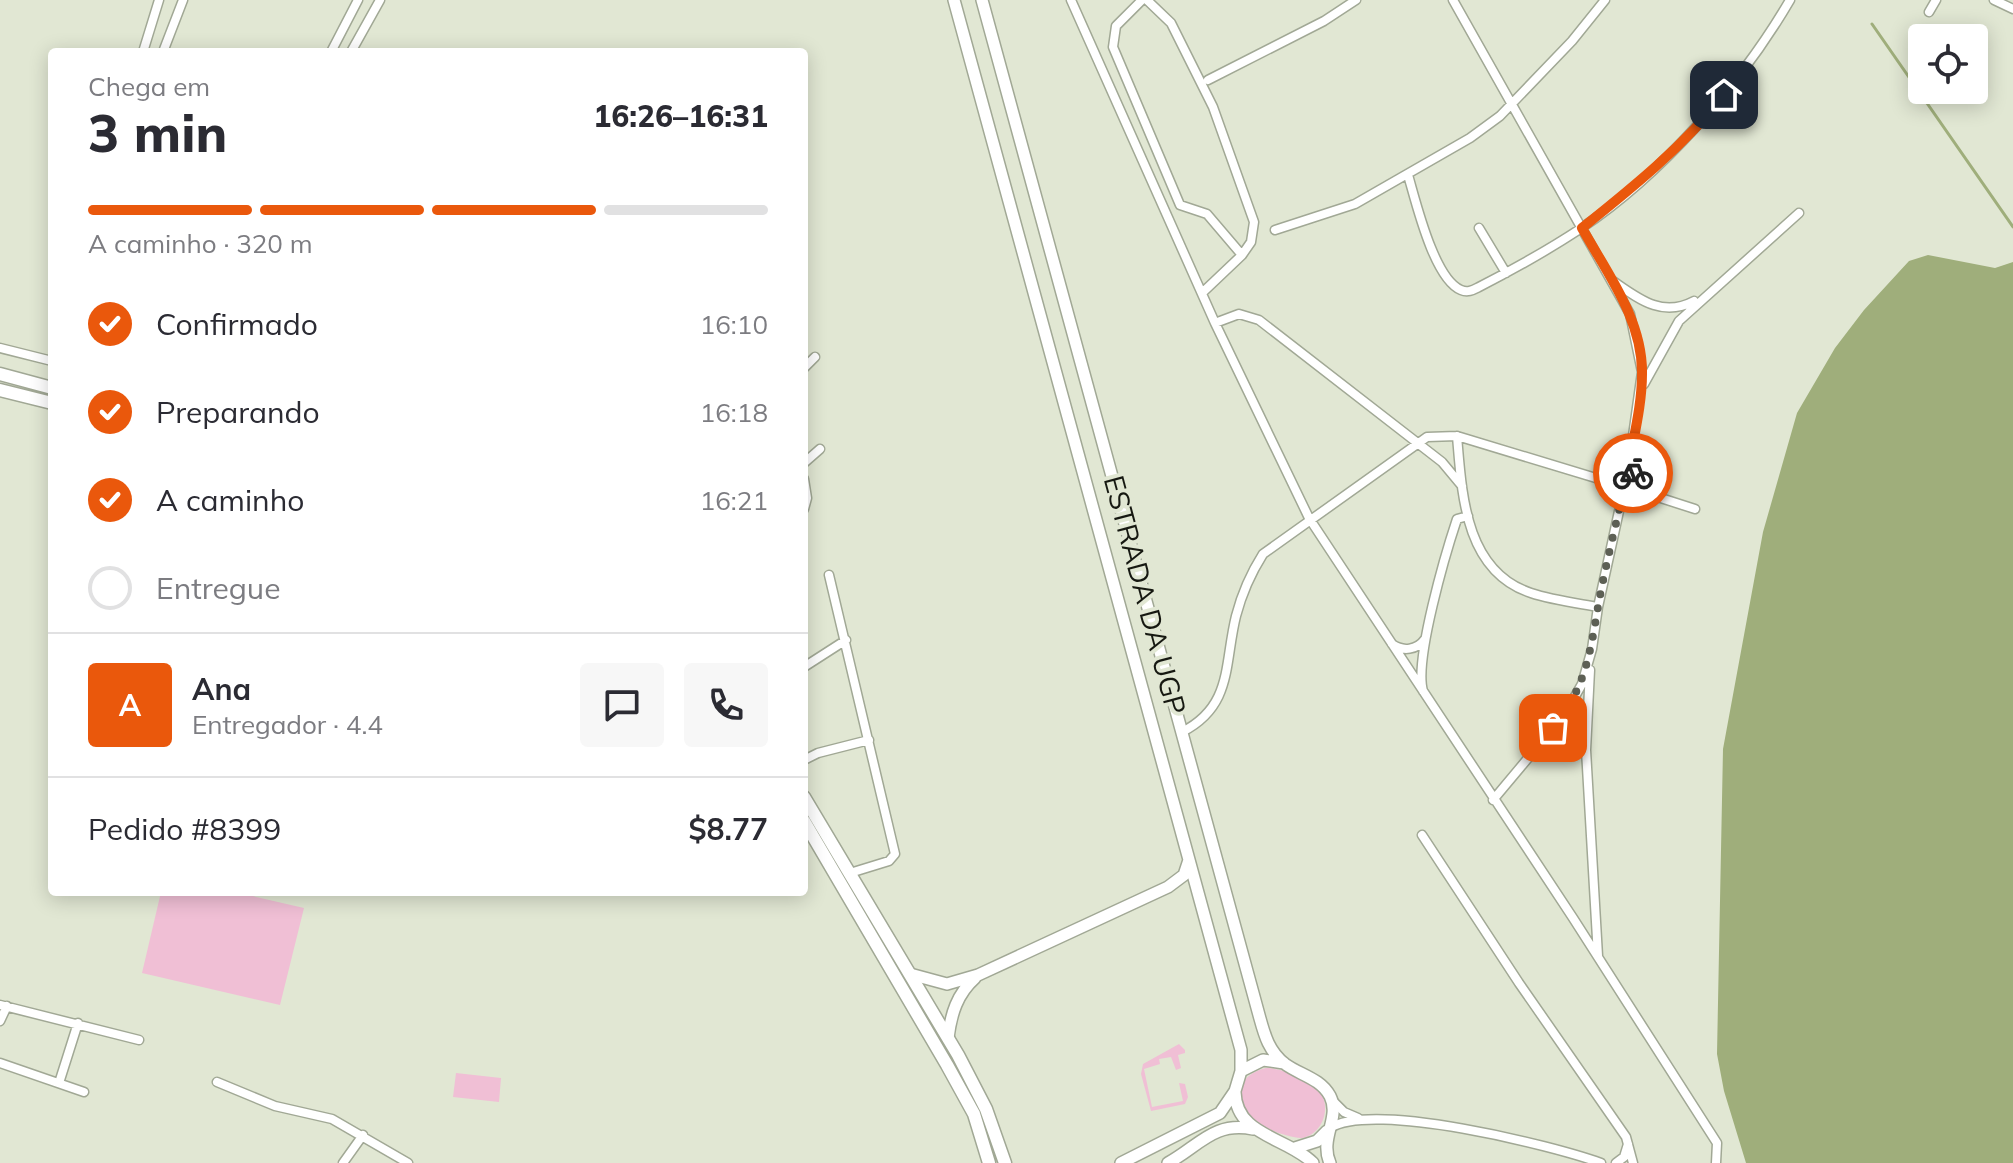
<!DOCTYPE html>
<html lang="pt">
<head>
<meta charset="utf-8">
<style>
	:root { --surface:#fff; --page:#f7f7f7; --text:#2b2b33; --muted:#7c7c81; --line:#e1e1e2; --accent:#ea580c }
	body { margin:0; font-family:Mulish,sans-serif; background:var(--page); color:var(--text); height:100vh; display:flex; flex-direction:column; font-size:30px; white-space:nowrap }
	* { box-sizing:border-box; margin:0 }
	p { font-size:26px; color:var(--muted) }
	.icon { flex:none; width:44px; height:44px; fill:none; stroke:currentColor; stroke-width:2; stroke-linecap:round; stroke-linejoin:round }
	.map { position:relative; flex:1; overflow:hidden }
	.sheet { position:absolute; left:48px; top:48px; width:760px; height:848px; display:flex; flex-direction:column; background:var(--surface); border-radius:8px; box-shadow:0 4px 20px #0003 }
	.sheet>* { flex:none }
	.buttons { position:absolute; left:1908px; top:24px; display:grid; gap:16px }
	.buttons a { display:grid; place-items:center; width:80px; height:80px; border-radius:8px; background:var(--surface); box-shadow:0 4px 20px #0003; font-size:40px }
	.pin { position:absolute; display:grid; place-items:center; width:68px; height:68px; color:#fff; margin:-34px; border-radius:16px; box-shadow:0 4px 12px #0006 }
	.courier { position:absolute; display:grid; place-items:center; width:80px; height:80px; margin:-40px; border:6px solid #ea580c; border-radius:50%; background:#fff; color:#222; box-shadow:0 2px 10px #0007 }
	.summary em { font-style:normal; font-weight:800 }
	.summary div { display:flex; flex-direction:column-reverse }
	.summary { display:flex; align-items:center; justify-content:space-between; height:136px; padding:0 40px }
	h1 { font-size:52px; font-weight:800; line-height:60px }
	.bar { display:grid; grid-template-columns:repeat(4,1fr); gap:12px 8px; align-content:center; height:96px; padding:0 40px }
	.bar i { height:10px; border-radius:6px; background:var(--line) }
	.bar .on { background:var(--accent) }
	.bar p { grid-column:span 4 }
	.line { display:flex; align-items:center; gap:20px; padding:0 40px; border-top:2px solid var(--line) }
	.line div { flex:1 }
	.round { display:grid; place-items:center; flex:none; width:84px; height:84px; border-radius:8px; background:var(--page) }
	ol { padding:0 40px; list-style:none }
	li { display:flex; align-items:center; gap:24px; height:88px }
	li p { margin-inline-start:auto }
	li .icon { padding:8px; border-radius:50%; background:var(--accent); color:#fff; stroke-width:4 }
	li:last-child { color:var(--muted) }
	li i { width:44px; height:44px; border:4px solid var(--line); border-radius:50% }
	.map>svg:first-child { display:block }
</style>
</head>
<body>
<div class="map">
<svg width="2013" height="1163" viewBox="0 0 2013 1163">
	<rect width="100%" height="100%" fill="#e1e7d3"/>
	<!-- green -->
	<path fill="#f0bfd5" d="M161,892h74l69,16 -24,97 -138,-32z
		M1179,1044l6,6v3l-7,2 3,13 -5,2 -5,-13 -12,2 1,5 -16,5 8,38 31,-6 -4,-18 6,1 3,13 -3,7 -34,7 -10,-37 2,-10z
		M1266,1068c15,0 40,10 51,20 16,16 7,46 -15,50 -12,1 -49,-13 -56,-24 -15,-21 -3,-41 20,-46z
		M456,1073l45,5 -2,24 -46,-5z"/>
	<!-- water -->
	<path fill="#9fae7b" d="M1928,255l67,13 18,-6v901h-267l-22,-72 -7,-37 6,-305 40,-217 34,-119 38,-65 29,-38 45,-49z"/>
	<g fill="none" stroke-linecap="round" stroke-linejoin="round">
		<!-- stream -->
		<path stroke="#9fae7b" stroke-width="3" d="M1872,24l141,203"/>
		<!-- street casing -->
		<g stroke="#a1a895" stroke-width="11">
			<path id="street" d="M1071,0l144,323 94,195 264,400 144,225 -1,20
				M1142,0l-26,26 -3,21 67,158 27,9 35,41
				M1147,0l24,23 42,84 41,115 -3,20 -9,13 -40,38
				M1453,0l177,314 12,58 -14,99
				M1994,0l19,9
				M1929,12l7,-12
				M143,52l16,-52
				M163,52l20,-52
				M331,52l27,-52
				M351,52l29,-52
				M1208,80l116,-59 32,-21
				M1408,175c8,27 26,104 53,115 7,3 12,0 18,-3 35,-18 69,-37 101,-58 81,-54 161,-145 210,-229
				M1479,228l27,45
				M1275,230l80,-26 115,-66 30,-22 72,-75 33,-41
				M1613,281c26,18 49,37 81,20
				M1215,323l24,-9 20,6 183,142 20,24
				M0,348l52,13
				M804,368l11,-11
				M1644,384l35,-63 120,-108
				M1457,436c5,59 8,135 74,157 21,7 45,10 67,14
				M804,463l16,-14
				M1608 487a16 16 0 1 1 32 0a16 16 0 1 1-32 0Z
				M804,479l3,19 -3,11
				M1639,491l56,18
				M829,575l66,279 -6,7 -39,12
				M1392,644c11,8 25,6 33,-5
				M804,667l42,-27
				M1590,670l-4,80 12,206
				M1423,691c-9,-31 23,-139 34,-172l11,-3
				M1182,732c51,-26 42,-68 54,-116 6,-23 15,-43 27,-62l164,-117 30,-1 152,46
				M804,760l14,-7 51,-13
				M1493,800l72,-86 17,-30 10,-35 6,-42 23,-105
				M1422,835l97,148 107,154 7,26
				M0,1005l139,35
				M0,1021l7,-15
				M0,1063l84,29
				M217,1082l58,24 57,13 76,44
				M59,1083l19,-60
				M1333,1101l11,11 14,6
				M1330,1128c43,-27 221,17 271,35
				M343,1163l20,-28
				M1616,1163l8,-6 4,-13"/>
		</g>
		<!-- secondary casing -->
		<g stroke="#a1a895" stroke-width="14">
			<path id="secondary" d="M954,0l287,1050v21l-6,20 -15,22 -99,50
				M982,0l277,1015c5,18 9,36 26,49 15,11 35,14 45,32 11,22 -11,42 0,67
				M910,974l37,10 31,-9 190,-88 16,-12 5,-15
				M948,1038c3,-24 9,-44 27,-60
				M1241,1071l22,-11 21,3
				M1235,1092c1,44 52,45 78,71
				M1295,1148l22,-7 10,-10
				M1168,1163c31,-17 46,-42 85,-34"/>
		</g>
		<!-- primary casing -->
		<g stroke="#a1a895" stroke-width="15">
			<path id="primary" d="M0,374l52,14
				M0,390l52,13
				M804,797l154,258 28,54 19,54
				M804,821l143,244 27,49 15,49"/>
		</g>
		<!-- street -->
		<use href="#street" stroke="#fff" stroke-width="8"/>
		<!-- secondary -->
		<use href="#secondary" stroke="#fff" stroke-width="11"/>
		<!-- primary -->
		<use href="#primary" stroke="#fff" stroke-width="12"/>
	</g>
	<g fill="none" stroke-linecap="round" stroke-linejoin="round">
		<!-- done -->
		<path stroke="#5d6055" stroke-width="8" stroke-dasharray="0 14.4" d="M1553,728c32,-39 37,-74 45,-121 6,-35 15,-70 23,-105l13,-3c8,-8 7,-18 -1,-26"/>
		<!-- route -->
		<path stroke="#ea580c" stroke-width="10" d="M1633,473l-5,-2c5,-32 14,-65 14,-97 1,-54 -35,-101 -60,-146 50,-40 102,-82 142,-133"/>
	</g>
	<g text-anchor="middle" stroke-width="8" stroke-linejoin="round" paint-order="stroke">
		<!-- street labels -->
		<g font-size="28" fill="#161811" stroke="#e1e7d3">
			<text transform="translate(1145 595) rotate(75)" y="10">ESTRADA DA UGP</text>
		</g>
	</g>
</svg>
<div class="buttons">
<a><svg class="icon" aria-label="locate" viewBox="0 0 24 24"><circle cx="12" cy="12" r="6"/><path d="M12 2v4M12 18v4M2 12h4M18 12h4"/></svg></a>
</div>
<div class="pin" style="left:1553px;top:728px;background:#ea580c"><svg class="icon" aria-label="bag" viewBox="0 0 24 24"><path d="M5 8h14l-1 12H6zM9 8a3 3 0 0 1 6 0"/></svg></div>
<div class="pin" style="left:1724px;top:95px;background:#1f2937"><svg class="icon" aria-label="home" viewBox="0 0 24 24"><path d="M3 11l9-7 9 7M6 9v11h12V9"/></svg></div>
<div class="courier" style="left:1633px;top:473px"><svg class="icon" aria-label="bike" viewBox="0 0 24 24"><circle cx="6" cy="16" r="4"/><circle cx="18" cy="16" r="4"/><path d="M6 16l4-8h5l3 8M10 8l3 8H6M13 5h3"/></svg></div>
<section class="sheet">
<div class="summary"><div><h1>3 min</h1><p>Chega em</p></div><em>16:26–16:31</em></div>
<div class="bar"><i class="on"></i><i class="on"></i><i class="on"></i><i></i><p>A caminho · 320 m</p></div>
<ol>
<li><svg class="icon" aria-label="check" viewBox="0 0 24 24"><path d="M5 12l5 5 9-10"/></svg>Confirmado<p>16:10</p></li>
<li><svg class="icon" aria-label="check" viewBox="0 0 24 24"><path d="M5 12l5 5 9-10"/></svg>Preparando<p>16:18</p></li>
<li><svg class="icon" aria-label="check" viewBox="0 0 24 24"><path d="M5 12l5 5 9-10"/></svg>A caminho<p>16:21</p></li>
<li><i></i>Entregue</li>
</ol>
<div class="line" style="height:144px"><b class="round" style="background:var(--accent);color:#fff">A</b><div><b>Ana</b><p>Entregador · 4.4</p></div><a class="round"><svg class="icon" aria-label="chat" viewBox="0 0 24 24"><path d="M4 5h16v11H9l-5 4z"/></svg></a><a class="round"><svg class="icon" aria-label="phone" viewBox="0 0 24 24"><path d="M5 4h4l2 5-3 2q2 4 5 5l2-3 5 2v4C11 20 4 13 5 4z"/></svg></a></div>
<div class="line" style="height:104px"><div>Pedido #8399</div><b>$8.77</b></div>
</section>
</div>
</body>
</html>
